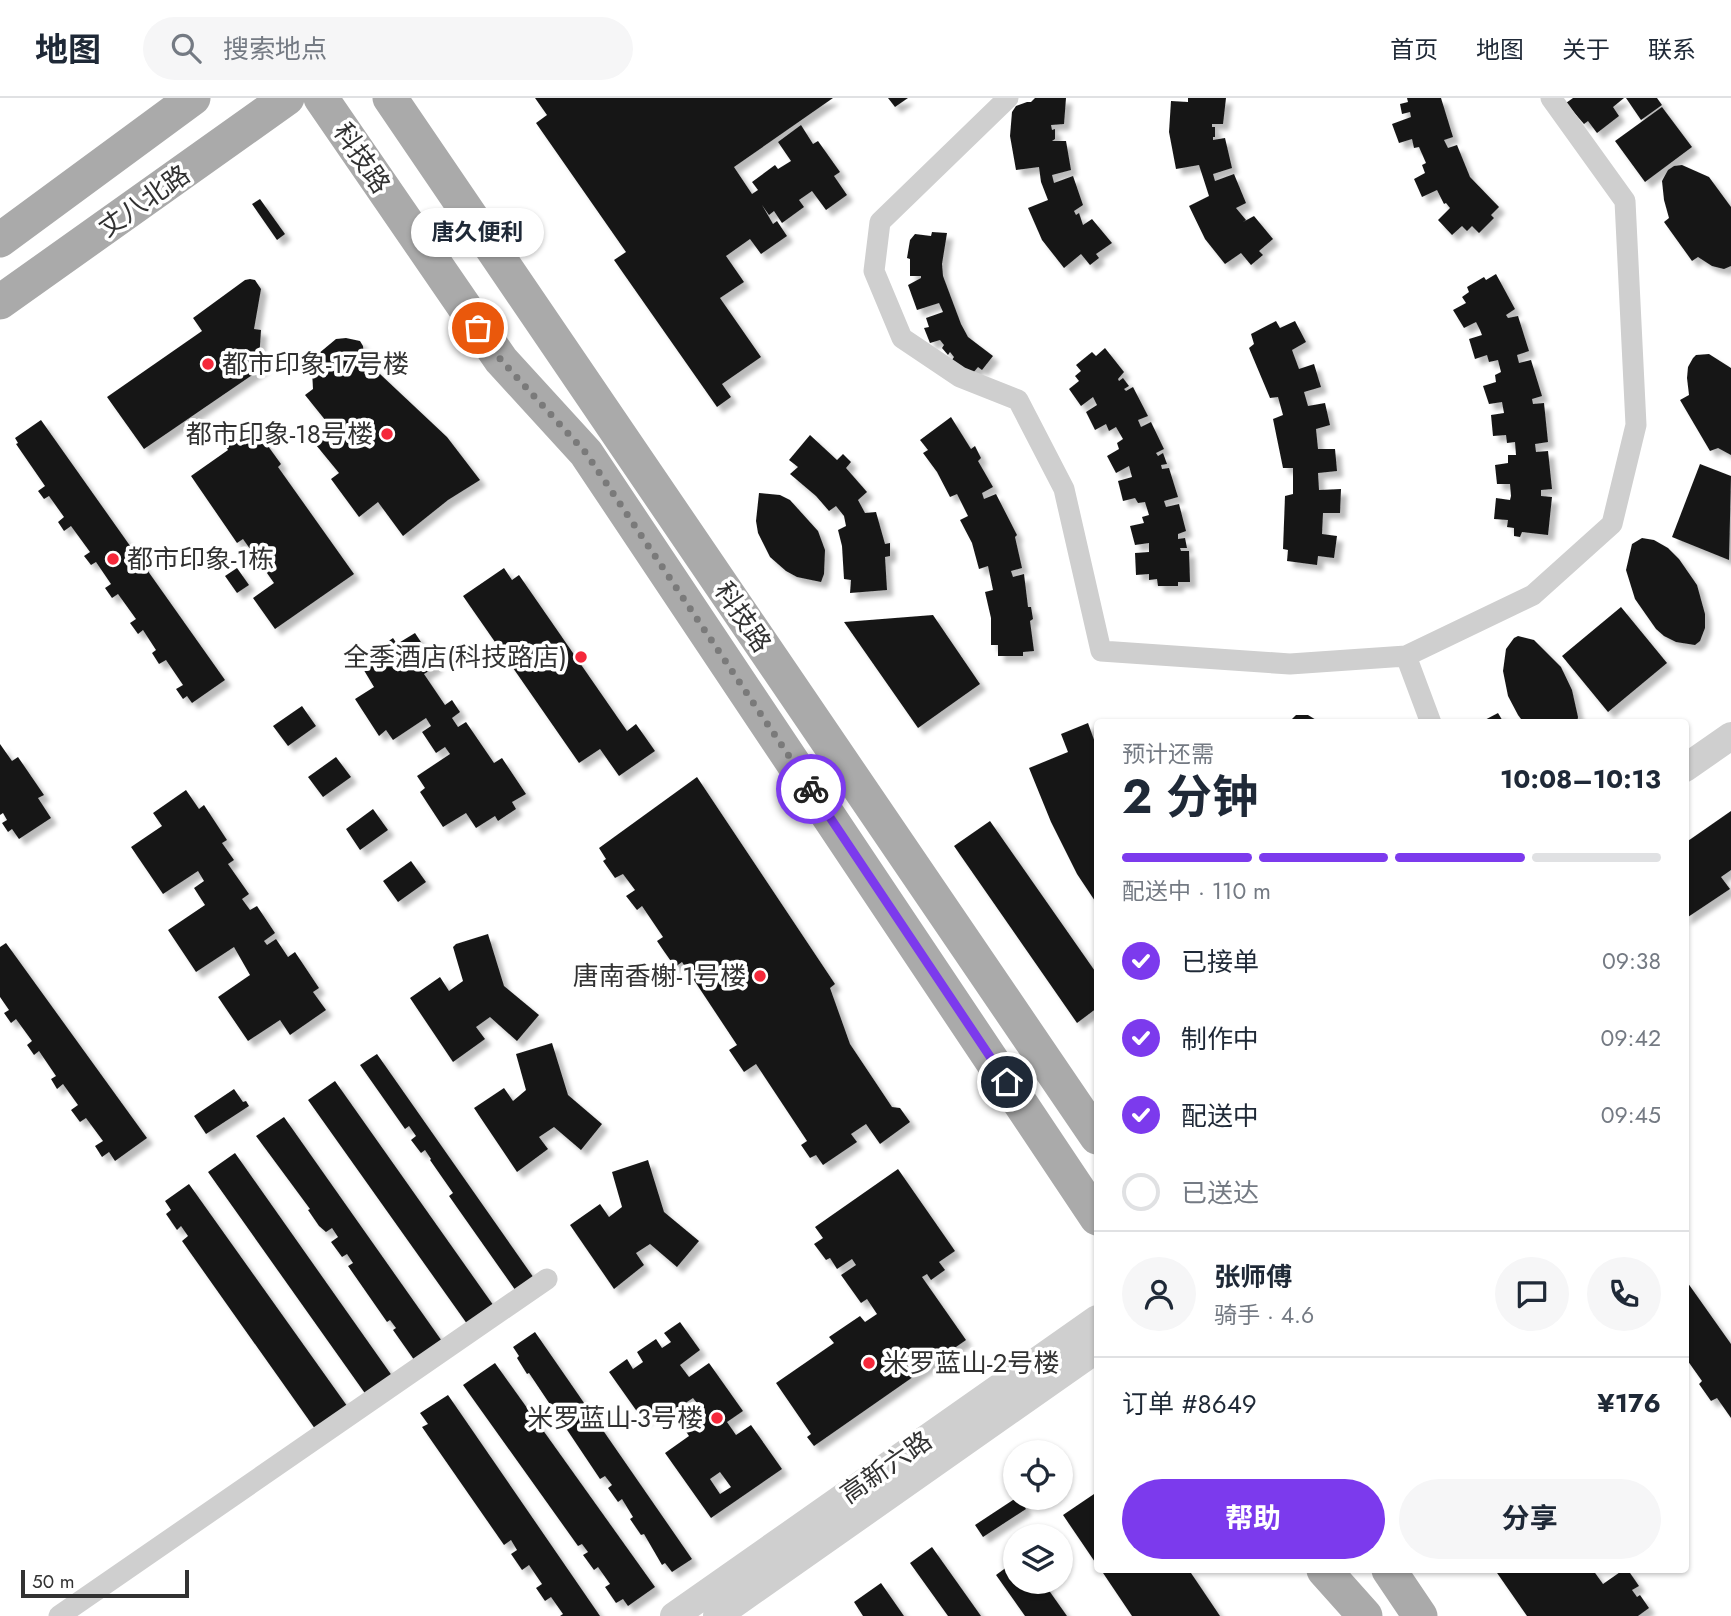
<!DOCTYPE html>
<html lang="zh">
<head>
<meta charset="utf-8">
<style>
	:root { --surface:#fff; --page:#f6f6f7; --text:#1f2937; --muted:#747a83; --line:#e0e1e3; --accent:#7c3aed }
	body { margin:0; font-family:Jost,"Noto Sans SC",sans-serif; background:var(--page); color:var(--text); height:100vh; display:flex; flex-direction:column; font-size:26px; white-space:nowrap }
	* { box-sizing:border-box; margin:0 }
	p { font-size:23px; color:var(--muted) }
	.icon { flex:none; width:38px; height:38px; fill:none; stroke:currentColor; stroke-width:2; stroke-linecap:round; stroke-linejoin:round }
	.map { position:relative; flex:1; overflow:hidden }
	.details { position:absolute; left:1094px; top:621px; width:595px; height:854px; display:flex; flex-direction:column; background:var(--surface); border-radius:7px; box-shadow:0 2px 5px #0004 }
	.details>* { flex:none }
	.tools { position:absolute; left:1003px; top:1342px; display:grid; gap:14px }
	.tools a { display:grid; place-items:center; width:70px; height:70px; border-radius:50%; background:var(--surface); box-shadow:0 2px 5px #0004; font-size:35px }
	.scale { position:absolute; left:21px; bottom:18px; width:168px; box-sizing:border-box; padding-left:7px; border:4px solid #323232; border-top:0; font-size:19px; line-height:24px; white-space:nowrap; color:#323232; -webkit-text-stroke:5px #fff; paint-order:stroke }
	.pin { position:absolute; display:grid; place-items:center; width:60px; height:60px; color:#fff; margin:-30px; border:4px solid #fff; border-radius:50%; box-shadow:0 2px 7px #0007 }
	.courier { position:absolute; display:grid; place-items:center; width:70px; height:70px; margin:-35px; border:5px solid #7c3aed; border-radius:50%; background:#fff; color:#222; box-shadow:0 2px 9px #0007 }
	.bubble { position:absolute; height:49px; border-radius:24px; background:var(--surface); box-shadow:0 2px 5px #0004; font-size:23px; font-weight:700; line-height:49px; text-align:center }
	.overview em { font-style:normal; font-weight:700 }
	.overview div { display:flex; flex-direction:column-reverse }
	.overview { display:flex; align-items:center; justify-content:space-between; height:119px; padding:0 28px }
	h1 { font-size:46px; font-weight:700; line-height:52px }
	.bar { display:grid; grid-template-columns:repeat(4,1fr); gap:10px 7px; align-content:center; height:84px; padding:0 28px }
	.bar i { height:9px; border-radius:5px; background:var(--line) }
	.bar .on { background:var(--accent) }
	.bar p { grid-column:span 4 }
	.line { display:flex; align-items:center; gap:18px; padding:0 28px; border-top:2px solid var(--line) }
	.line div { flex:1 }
	.round { display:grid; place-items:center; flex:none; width:74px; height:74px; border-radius:37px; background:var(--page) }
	ol { padding:0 28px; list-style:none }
	li { display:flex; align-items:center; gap:21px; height:77px }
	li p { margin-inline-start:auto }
	li .icon { padding:7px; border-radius:50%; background:var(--accent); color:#fff; stroke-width:4 }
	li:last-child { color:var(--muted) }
	li i { width:38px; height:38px; border:4px solid var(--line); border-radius:50% }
	.primary-button { display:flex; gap:14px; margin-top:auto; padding:14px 28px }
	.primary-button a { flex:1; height:80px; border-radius:42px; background:var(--accent); color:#fff; font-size:28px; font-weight:700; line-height:80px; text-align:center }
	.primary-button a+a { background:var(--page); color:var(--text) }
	header { display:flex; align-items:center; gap:42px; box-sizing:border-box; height:98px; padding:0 35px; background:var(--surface); border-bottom:2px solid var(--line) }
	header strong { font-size:33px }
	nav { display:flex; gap:38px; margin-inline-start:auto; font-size:24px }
	.search { width:490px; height:63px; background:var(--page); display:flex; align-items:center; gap:18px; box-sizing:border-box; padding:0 24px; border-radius:38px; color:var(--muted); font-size:26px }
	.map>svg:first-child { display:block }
</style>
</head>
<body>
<header>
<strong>地图</strong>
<div class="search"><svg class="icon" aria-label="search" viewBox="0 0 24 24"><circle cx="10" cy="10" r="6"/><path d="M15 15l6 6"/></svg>搜索地点</div>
<nav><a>首页</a><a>地图</a><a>关于</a><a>联系</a></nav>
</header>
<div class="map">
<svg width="1731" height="1518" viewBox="0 0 1731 1518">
	<defs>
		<filter id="shadow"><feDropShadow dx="6" dy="6" stdDeviation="2" flood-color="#0004"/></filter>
	</defs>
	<rect width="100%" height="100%" fill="#fff"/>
	<!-- building -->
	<path fill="#191919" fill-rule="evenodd" filter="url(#shadow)" d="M535,0h298l-99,69 18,27 6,-4 -6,-8 23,-17 3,4 13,-8 -13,-19 23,-17 12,19 5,-3 22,31 -6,4 13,19 -21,15 -14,-19 -13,9 5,7 -22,16 -8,-12 -5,4 -7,-10 11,19 4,-3 10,15 -26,18 -11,-15 -24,17 18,26 -24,16 41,59 -39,27 9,13 -14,10 -103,-147 12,-8 -90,-129 11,-8z
		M888,0h20l-13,9z
		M1035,0h31l-2,26 -13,1 1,5 3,-1v10l-3,2h14l5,29 -19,5 2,8 19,-7 10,29 -9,6 2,4 3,-2 4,12 9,-6 20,24 -16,11 3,4 -9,7 -9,-11 -17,14 -22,-28 -14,-32 20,-8 -7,-18 -2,-15 -23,3 -6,-34 2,-24 4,-6 11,-4h4z
		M1188,0h38l-3,26h-11v3h3v10h-2v3l12,-2 7,30 -19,6 2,7 19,-7 12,29 -10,5 10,12 -3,2 11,-6 19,23 -14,12 4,4 -12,10 -10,-12 -16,11 -20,-25 -16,-33 20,-10 -10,-31 -23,4 -7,-37 2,-31 17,1z
		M1407,0h34l12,39 -9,3 4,8 9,-3 13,32 29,30 -8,8 3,3 -15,15 -7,-7 -5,5 -5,-5 -10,9 -14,-15 12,-12 -4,-5 -2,1 -7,-14 -15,7 -8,-18 11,-6 -3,-8 4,-2 -7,-16 -5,1 -2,-9 -13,4 -7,-19 19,-7 -1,-5 -8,2 -2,-10 8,-2z
		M1573,0h51l-11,9 6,9 -22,17 -9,-12 -4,3 -18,-21z
		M1626,0h31l5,7 -21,15z
		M1662,9l30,40 -47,35 -30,-41z
		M1682,67l27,12 22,30v59l-7,3 -12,-3 -14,-9 -6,4 -28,-39 5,-4 -5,-18 -2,-19 6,-11 6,-4z
		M260,101l25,35 -8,6 -25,-36z
		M932,134l15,1 -5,31 1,12 18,48 7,13 25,19 -11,14 -4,-3 -10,12 -16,-19 2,-3 -4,-5 -2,3 -6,-7 2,-3 -4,-5 -10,3 -6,-15 5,-1 -3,-9 17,-6 -4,-9 -22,7 -9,-25 13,-7v-2h-11v-17l-3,-1 3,-18 5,-6 16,2z
		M1496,176l19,35 -9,6 2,3 10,-2 11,35 -12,4 2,8 12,-3 11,36 -10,3 1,5 11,-1 4,39 -13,2 1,8 12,-1 4,38 -11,1v6l11,1 -4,38 -26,-3 -2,5 -6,-1v-8l-7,-1 1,-7 -14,-1 2,-21 14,2 1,-4 -1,-12h-13l-2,-19 13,-2v-8h8l-1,-13 -8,1 -1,-8 -13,1 -2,-21 13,-2 -2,-11 -13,2 -6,-18 13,-4 -1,-7 6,-3 -3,-12 -9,2 -2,-7 -12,4 -6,-20 13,-4 -2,-5 -4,-8 -12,6 -11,-18 13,-7 -4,-6 7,-5 -2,-5 17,-10 2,3z
		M250,181l5,1 6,9 -7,40 7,1 -2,30 5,7 -120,82 -37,-52 95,-66 -9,-13 52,-38z
		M1276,223l4,7 15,-7 11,21 -14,8 7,19 15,-5 7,23 -17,5 4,14 17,-3 5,22 -14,4 2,20h17l2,22 -19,2 1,17 22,-1 -1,24h-17l-1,21 15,2 -3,22 -16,-2 -1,9 -30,-4 1,-11 -5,-1 2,-53 8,-2v-26h-10l-10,-49 10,-4 -5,-18 -8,1 -21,-50 5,-4 -3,-10z
		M346,240l14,3 3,5 1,13 83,78 33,43 -32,20 -45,36 -25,-34 -19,15 -28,-38 8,-6 -23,-28 18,-14 -29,-36 8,-6 -1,-18 6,-17 18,-15z
		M1105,250l19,24 -6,7 1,2 4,-3 6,8 -5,3 2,2 7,-4 15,29 -10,4 3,7 10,-5 13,27 -8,4 2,3 5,-3 4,11 -6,1 1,4 7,-1 9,29 -14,4 2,6 13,-3 7,27 -8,3v5l7,-1 2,10h-7l1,3h8l1,31h-12v4h-20l-1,-7 -8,1v-6l-13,1 -1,-22 14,-1v-9l-14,2 -5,-19 14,-3 -2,-6 7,-2 -4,-13 -7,1 -3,-5 -12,3 -5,-20 14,-4 -3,-11 -13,7 -9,-17 12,-7 -2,-6 6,-4 -7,-12 -7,4 -3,-7 -11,6 -9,-18 11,-7 -4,-8 -12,9 -12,-17 10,-8 -4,-5 6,-5 -5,-6 16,-13 4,4z
		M1709,256l22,14v87l-13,-7 -8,3 -30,-51 9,-5 -2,-17 1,-11 5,-9 3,-3z
		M951,319l20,32 4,-3 6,12 -3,3 15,26 -11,6 2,6 12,-5 21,41 -2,2 7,31 -11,3 2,6 11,-3 4,33h3l2,12 -3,2 4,30 -11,1v4h-25v-11h-7v-27l-6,-26 8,-2 -5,-24 -9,3 -7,-26 -12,-23 8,-4 -11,-22 -7,3 -13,-25 -14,-19 5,-3 -8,-10z
		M41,322l184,260 -33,23 -5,-7 -4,3 -7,-10 7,-4 -17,-25 -7,4 -7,-11 4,-3 -13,-20 -5,4 -8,-11 6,-4 -18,-25 -6,4 -7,-10 6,-4 -15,-22 -5,3 -7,-9 6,-4 -19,-26 -7,5 -6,-9 6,-5 -15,-21 -5,3 -6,-8 7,-5 -29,-42 2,-1 -3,-5z
		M252,326l29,40 -3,3 76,107 -79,55 -22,-31 21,-15 -31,-44 -6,4 -46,-67 37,-26 -4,-6z
		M810,337l27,25 6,-6 8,8 -5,6 21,24 -9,8 7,13 11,-1 9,32 5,-1v13l-5,1 2,33 -37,3 1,-13 -7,-1 -2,-33 -4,-16 8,-4 -2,-10 -8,-10 -7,5 -13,-15 -26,-22 8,-7 -9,-7z
		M1700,366l31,12 -2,84 -57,-23z
		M759,395l21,2 10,5 28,31 7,19 -1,24 -3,8 -24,-5 -11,-6 -16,-14 -12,-24 -2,-12z
		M1642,440l12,2 14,8 11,11 18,26 8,29v14l-5,13 -5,4 -19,-3 -12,-6 -8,-7 -21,-30 -9,-29 6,-26z
		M237,470l12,17 -12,8 -12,-17z
		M504,470l8,12 7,-5 108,156 9,-7 19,27 -36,25 -19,-27 -21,14 -116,-167z
		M1621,509l46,56 -59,49 -46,-56z
		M933,517l47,69 -62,44 -74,-106z
		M415,535l22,33 -13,8 21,31 7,-5 8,12 -8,6 6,9 8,-5 28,41 8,-5 24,36 -14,8 4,7 -18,12 -3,-5 -19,12 -10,-15 -23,14 -23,-35 5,-4 -8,-12 33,-22 -5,-7 -9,6 -14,-21 9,-6 -5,-8 -33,22 -7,-10 -7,6 -24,-37 19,-12 -12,-20 18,-11 -4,-6 17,-12 4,6z
		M1518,538l16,4 27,27 11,23 6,27 -1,6h-53l-6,-8 -10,-19 -5,-25 3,-22 8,-11z
		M302,608l14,20 -28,20 -15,-20z
		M1498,615l6,10h-25z
		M1296,617h12l13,8h-33z
		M1088,625l9,25v156l-20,-30 -26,-52 -22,-54 39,-16 -7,-18z
		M0,646l12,17 6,-4 26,38 -6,3 13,20 -32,21 -7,-10 -4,3 -6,-9 5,-3 -4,-7 -3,2z
		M336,659l15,20 -28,20 -15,-20z
		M697,679l138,207 -5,4 20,56 42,63 8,1 10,14 -30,22 -14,-20 -15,10 6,8 -34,23 -7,-10 -6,3 -9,-13 6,-4 -51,-77 -12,8 -15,-22 8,-5 -55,-83 -7,5 -14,-20 -4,-6 6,-4 -21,-31 -5,4 -11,-14 9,-6 -12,-16 -8,4 -12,-17 3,-2 -7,-11z
		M186,692l13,19 5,-4 23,35 -5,3 12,17 -6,4 21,30 -7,5 8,11 7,-4 18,27 -11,8 3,4 9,-6 12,18 7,-5 24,36 -6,4 13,18 -36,25 -10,-15 -32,21 -30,-44 32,-22 -16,-28 -38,25 -28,-42 37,-25 -11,-17 10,-7 -6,-10 -35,23 -32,-47 31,-21 -9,-13z
		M373,711l15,21 -28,20 -14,-21z
		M1731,713v59l-10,7 9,12 -45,30v-76z
		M990,723l107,153v34l-20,15 -123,-177z
		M411,763l15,21 -28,20 -15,-21z
		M488,836l16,52 35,29 -22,26 -27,-24 -14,10 9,12 -32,23 -43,-64 30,-21 9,14 14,-10 -10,-34 3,-3z
		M6,845l141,195 -32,23 -6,-9 -7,5 -7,-11 8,-5 -17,-23 -6,4 -9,-12 7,-5 -15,-21 -6,5 -6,-10 5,-3 -17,-25 -5,4 -7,-10 5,-4 -16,-22 -5,4 -7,-10 5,-3 -9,-13v-50z
		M552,945l16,52 34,29 -21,26 -27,-23 -15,10 9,12 -31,23 -43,-64 30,-20 9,13 13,-11 -10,-36z
		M377,956l159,227 -18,13 -69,-98 4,-3 -23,-33 1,-1 -6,-9 -4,3 -10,-13 5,-4 -7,-10 -4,3 -45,-64z
		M335,983l161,228 -26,19 -162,-228z
		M234,991l9,13 3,-1 3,5 -43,28 -12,-18z
		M284,1019l160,227 -27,20 -24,-34 3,-2 -6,-8 -3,2 -39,-56 5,-3 -6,-9 -5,3 -11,-15 7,-5 -6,-9 -6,4 -7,-6 -11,-16 2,-1 -54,-73z
		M235,1055l160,227 -26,19 -161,-227z
		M648,1062l16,52 35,29 -22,26 -27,-23 -14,9 8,12 -30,24 -44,-64 30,-21 9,13 13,-10 -10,-35z
		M898,1071l57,82 -16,11 6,8 -14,10 -4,-6 -5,3 44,63 -152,106 -7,-9 4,-3 -35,-51 58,-40 -5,-6 31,-21 5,6 12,-8 -10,-15 -6,4 -20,-28 15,-10 -4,-6 -15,10 -7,-11 -4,2 -12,-16 9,-6 -8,-11z
		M189,1086l161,226 -32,23 -136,-192 6,-5 -7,-10 -4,4 -11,-16 5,-4 -6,-9z
		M1685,1181l46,65v74l-14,-20 -6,3 -12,-17 3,-3 -17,-24z
		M680,1224l20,28 -20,15 9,12 20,-14 34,48 -16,11 9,13 15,-10 31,44 -71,49 -46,-65 24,-17 -4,-6 21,-15 -13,-17 -21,14 -5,-8 -24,16 -34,-48 18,-13 6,10 10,-7 -6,-10 19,-13 6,9 9,-6 -7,-9zM720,1374l11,15 -11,7 -10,-15z
		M535,1234l157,227 -20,13 -7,-9 -3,2 -18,-31 -3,1 -11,-16 3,-2 -11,-18 -4,3 -10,-14 4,-3 -7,-9 -5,3 -71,-106 -2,1 -10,-16 2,-2 -6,-9z
		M495,1265l160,224 -27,19 -5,-7 -7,4 -11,-16 5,-3 -12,-17 -4,3 -11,-15 5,-3 -6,-8 -4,2 -115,-161z
		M448,1297l152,221h-40l3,-2 -12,-17 -6,4 -9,-13 6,-4 -13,-19 -7,5 -11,-16 6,-4 -6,-10 -7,5 -82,-118 6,-3 -8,-11z
		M1097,1394v73l-34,-50z
		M1016,1400h3l7,11 -43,28 -8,-12z
		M932,1449l49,69h-33l-38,-53z
		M1015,1463v21h28l24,34h-42l-29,-41z
		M1101,1472h88l31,46h-88z
		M1495,1472h98l10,14 20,-14h5l11,16 -7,4 5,7 3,-2 9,13 -11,8h-111z
		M881,1485l23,33h-41l-9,-14z"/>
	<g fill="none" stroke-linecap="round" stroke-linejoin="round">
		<!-- minor -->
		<path stroke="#cfcfcf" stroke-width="21" d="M1008,0l-128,124 -6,49 28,67 58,39 58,23 46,89 37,162 189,13 116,-8 127,-61 79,-71 24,-99 -11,-224 -74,-103
			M1406,558l25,67
			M59,1518l488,-337"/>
		<!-- tertiary -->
		<path stroke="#cfcfcf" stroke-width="28" d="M1685,670l46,-32
			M674,1518l423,-297
			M717,1518l380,-267"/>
		<!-- primary -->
		<path stroke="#aaa" stroke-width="35" d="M321,0l180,262 85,93 511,765
			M390,0l707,1039
			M0,142l193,-142
			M0,204l287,-204
			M1324,1472l41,46
			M1389,1472l31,46"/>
	</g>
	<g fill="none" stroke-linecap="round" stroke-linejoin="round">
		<!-- done -->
		<path stroke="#7a7a7a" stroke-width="7" stroke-dasharray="0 12.6" d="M478,230l23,32 85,93 225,336"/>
		<!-- route -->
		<path stroke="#7c3aed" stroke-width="9" d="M811,691l196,293"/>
	</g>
	<!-- markers -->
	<g fill="#f5283a" stroke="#fff" stroke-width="2.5">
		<circle cx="208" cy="266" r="7"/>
		<circle cx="387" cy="336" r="7"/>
		<circle cx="113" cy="461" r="7"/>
		<circle cx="581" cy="559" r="7"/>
		<circle cx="760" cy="878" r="7"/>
		<circle cx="869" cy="1265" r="7"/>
		<circle cx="717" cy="1320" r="7"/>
	</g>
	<g text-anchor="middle" stroke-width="7" stroke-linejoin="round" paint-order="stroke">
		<!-- street labels -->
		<g font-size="26" fill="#323232" stroke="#fff">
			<text transform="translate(362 60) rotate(56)" y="9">科技路</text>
			<text transform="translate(144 103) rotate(-35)" y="9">丈八北路</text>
			<text transform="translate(743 519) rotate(56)" y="9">科技路</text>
			<text transform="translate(886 1369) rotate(-35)" y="9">高新六路</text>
		</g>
		<!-- poi labels -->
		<g font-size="26" fill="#323232" stroke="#fff" text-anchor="end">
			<text x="222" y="275" text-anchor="start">都市印象-17号楼</text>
			<text x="373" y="345">都市印象-18号楼</text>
			<text x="127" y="470" text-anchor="start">都市印象-1栋</text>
			<text x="567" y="568">全季酒店(科技路店)</text>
			<text x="746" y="887">唐南香榭-1号楼</text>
			<text x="883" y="1274" text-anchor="start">米罗蓝山-2号楼</text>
			<text x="703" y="1329">米罗蓝山-3号楼</text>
		</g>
	</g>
</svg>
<div class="tools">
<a><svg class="icon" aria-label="locate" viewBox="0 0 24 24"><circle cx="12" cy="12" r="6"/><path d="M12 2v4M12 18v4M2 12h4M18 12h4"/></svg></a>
<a><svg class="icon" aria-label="layers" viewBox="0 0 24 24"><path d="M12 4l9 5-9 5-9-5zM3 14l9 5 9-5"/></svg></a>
</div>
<div class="scale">50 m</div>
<div class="pin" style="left:478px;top:230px;background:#ea580c"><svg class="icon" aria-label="bag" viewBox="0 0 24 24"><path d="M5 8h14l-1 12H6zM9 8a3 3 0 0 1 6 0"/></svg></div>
<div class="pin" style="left:1007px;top:984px;background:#1f2937"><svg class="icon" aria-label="home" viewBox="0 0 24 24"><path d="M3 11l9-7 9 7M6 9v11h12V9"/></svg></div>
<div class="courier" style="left:811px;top:691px"><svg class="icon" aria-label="bike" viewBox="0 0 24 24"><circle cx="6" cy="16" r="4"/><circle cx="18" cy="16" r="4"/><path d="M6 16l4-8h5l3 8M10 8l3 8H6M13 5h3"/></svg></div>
<div class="bubble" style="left:411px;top:110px;width:133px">唐久便利</div>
<section class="details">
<div class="overview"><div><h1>2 分钟</h1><p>预计还需</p></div><em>10:08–10:13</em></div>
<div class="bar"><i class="on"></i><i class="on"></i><i class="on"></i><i></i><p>配送中 · 110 m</p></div>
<ol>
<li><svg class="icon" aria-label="check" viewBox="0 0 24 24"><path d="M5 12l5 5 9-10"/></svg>已接单<p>09:38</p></li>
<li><svg class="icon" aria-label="check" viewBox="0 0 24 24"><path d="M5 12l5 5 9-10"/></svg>制作中<p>09:42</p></li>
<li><svg class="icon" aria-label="check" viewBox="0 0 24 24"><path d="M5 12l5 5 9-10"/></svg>配送中<p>09:45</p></li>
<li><i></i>已送达</li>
</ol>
<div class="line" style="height:126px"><a class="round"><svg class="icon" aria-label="person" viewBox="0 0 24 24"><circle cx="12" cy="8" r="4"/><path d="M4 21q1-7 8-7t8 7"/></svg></a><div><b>张师傅</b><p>骑手 · 4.6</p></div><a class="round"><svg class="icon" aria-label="chat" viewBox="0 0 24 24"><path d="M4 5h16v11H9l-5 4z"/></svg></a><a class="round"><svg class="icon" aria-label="phone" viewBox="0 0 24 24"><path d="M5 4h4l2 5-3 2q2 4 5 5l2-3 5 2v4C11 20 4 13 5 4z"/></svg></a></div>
<div class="line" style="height:91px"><div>订单 #8649</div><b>¥176</b></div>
<div class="primary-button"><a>帮助</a><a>分享</a></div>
</section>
</div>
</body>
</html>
